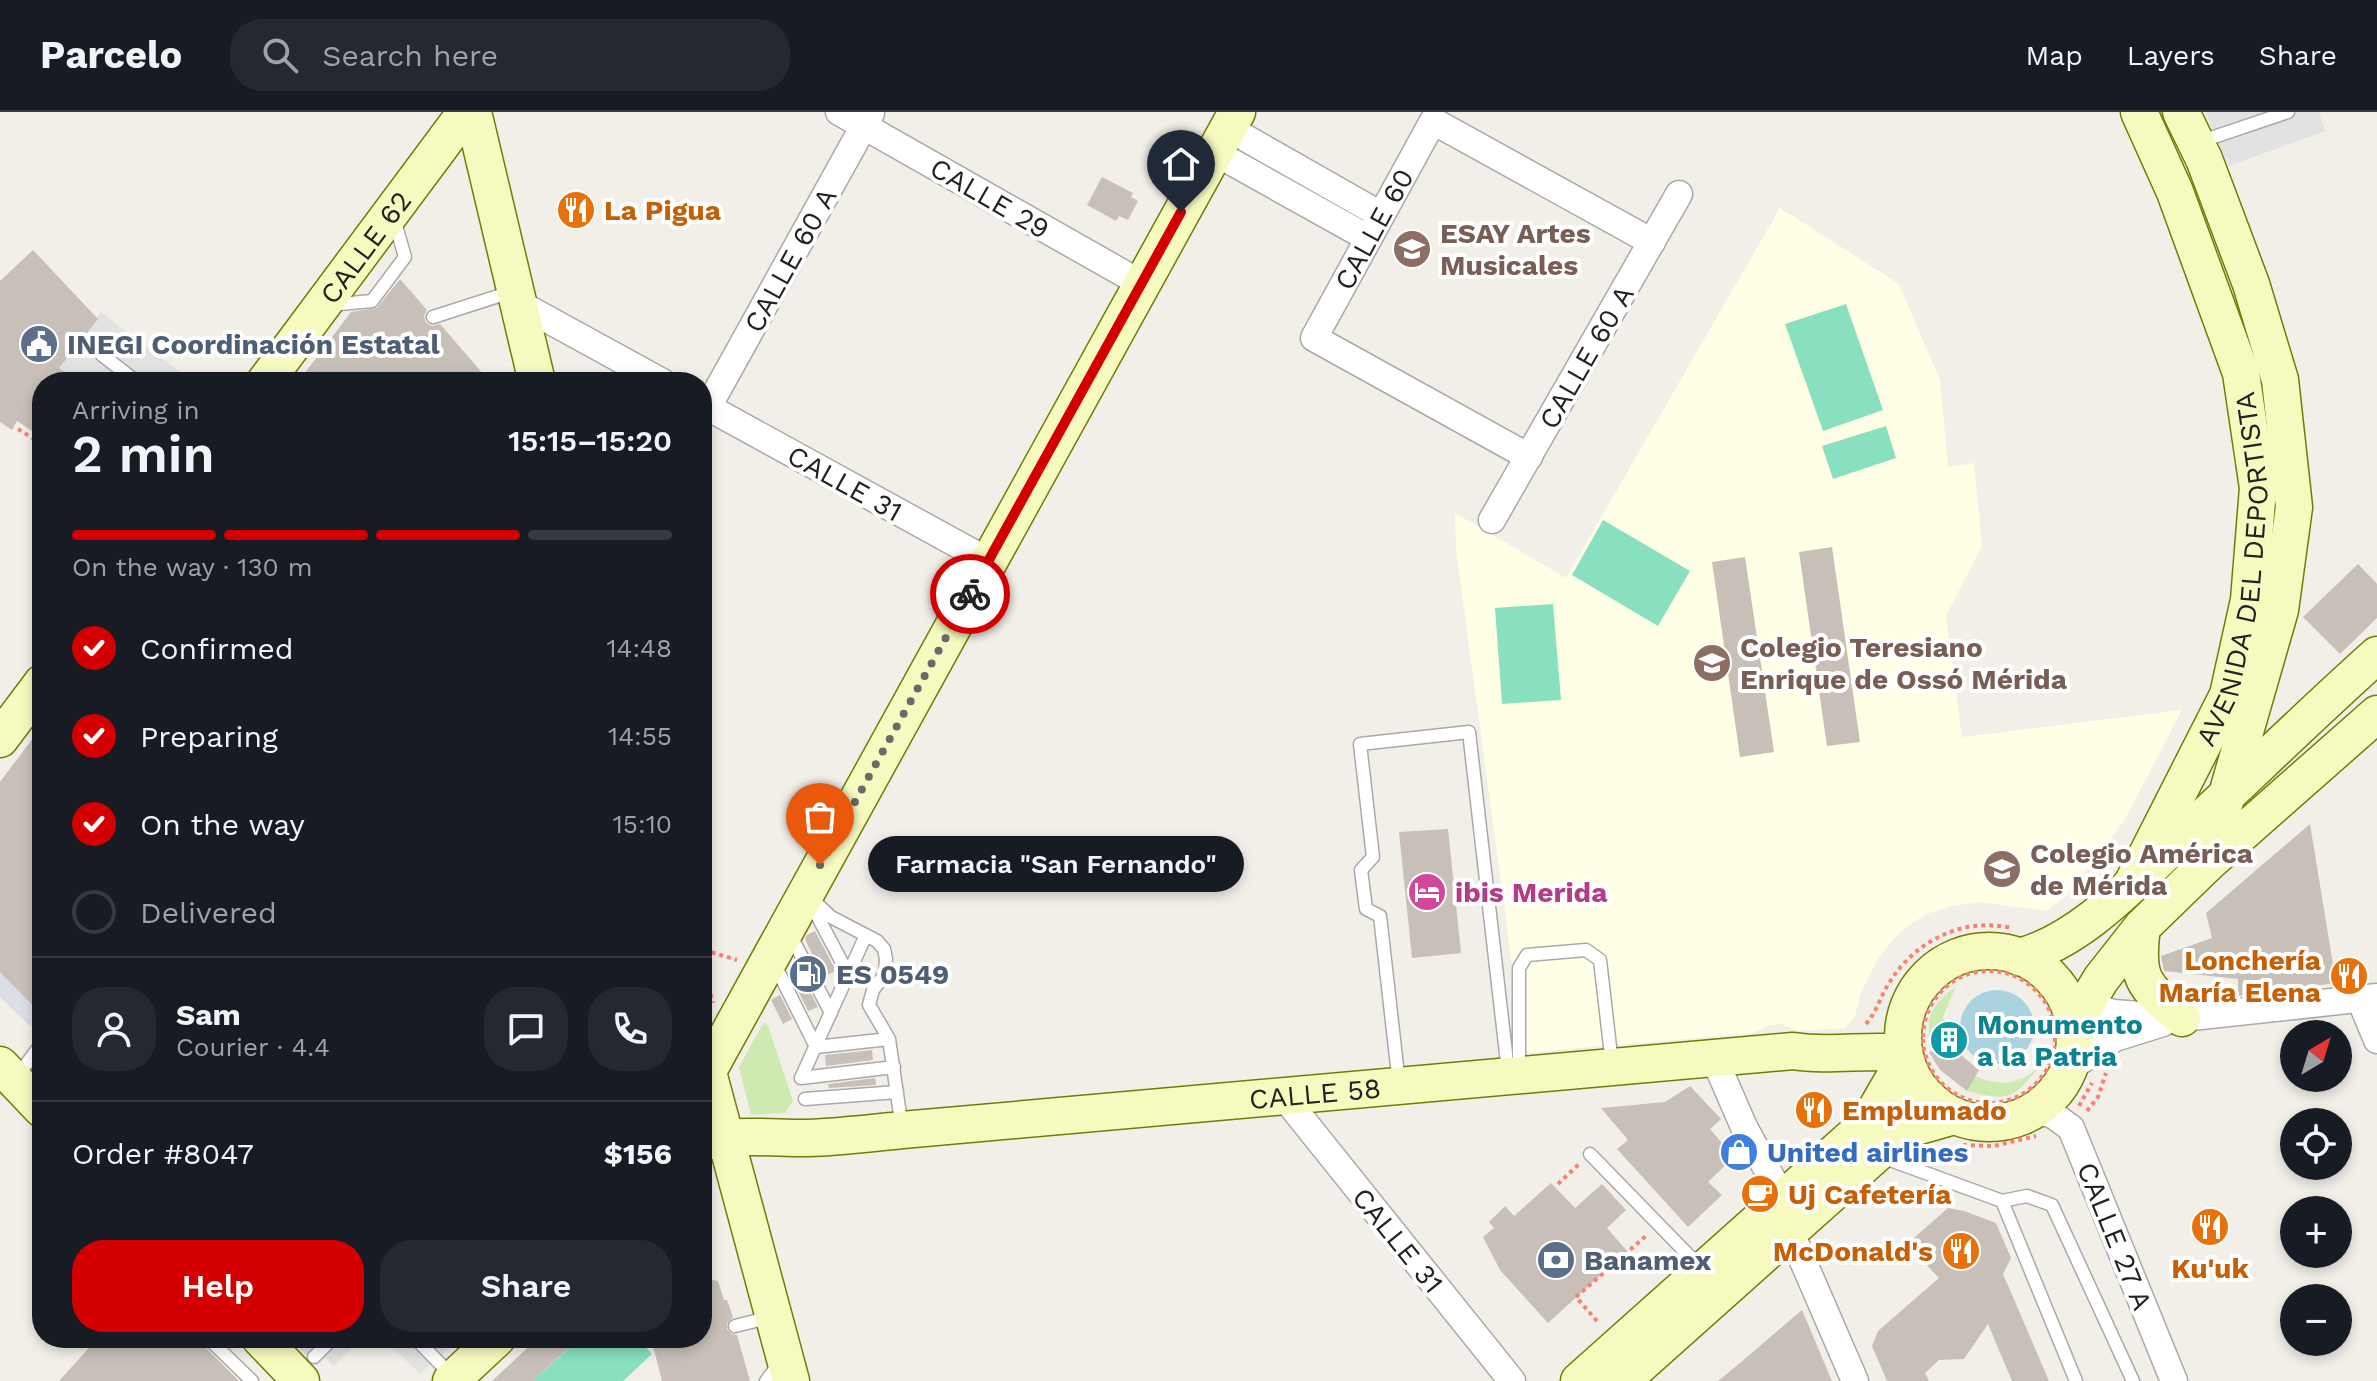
<!DOCTYPE html>
<html lang="en">
<head>
<meta charset="utf-8">
<style>
	:root { --surface:#171b24; --page:#242831; --text:#f1f3f6; --muted:#9ea1a6; --line:#363941; --accent:#d40000 }
	body { margin:0; font-family:"Work Sans",sans-serif; background:var(--page); color:var(--text); height:100vh; display:flex; flex-direction:column; font-size:30px; white-space:nowrap }
	* { box-sizing:border-box; margin:0 }
	p { font-size:26px; color:var(--muted) }
	.icon { flex:none; width:44px; height:44px; fill:none; stroke:currentColor; stroke-width:2; stroke-linecap:round; stroke-linejoin:round }
	.map { position:relative; flex:1; overflow:hidden }
	.sheet { position:absolute; left:32px; top:260px; width:680px; height:976px; display:flex; flex-direction:column; background:var(--surface); border-radius:32px; box-shadow:0 4px 12px #0003 }
	.sheet>* { flex:none }
	.needle { width:52px; rotate:38deg }
	.buttons { position:absolute; left:2280px; top:908px; display:grid; gap:16px }
	.buttons a { display:grid; place-items:center; width:72px; height:72px; border-radius:50%; background:var(--surface); box-shadow:0 4px 12px #0003; font-size:40px }
	.pin { position:absolute; display:grid; place-items:center; width:68px; height:68px; color:#fff; margin:-82px -34px; border-radius:50% 50% 50% 0; rotate:-45deg; box-shadow:0 0 8px #0007 }
	.pin .icon { rotate:45deg }
	.courier { position:absolute; display:grid; place-items:center; width:80px; height:80px; margin:-40px; border:6px solid #d40000; border-radius:50%; background:#fff; color:#222; box-shadow:0 2px 10px #0007 }
	.bubble { position:absolute; height:56px; border-radius:28px; background:var(--surface); box-shadow:0 4px 12px #0003; font-size:26px; font-weight:600; line-height:56px; text-align:center }
	.headline em { font-style:normal; font-weight:600 }
	.headline div { display:flex; flex-direction:column-reverse }
	.headline { display:flex; align-items:center; justify-content:space-between; height:136px; padding:0 40px }
	h1 { font-size:52px; font-weight:600; line-height:60px }
	.bar { display:grid; grid-template-columns:repeat(4,1fr); gap:12px 8px; align-content:center; height:96px; padding:0 40px }
	.bar i { height:10px; border-radius:6px; background:var(--line) }
	.bar .on { background:var(--accent) }
	.bar p { grid-column:span 4 }
	.line { display:flex; align-items:center; gap:20px; padding:0 40px; border-top:2px solid var(--line) }
	.line div { flex:1 }
	.round { display:grid; place-items:center; flex:none; width:84px; height:84px; border-radius:32px; background:var(--page) }
	ol { padding:0 40px; list-style:none }
	li { display:flex; align-items:center; gap:24px; height:88px }
	li p { margin-inline-start:auto }
	li .icon { padding:8px; border-radius:50%; background:var(--accent); color:#fff; stroke-width:4 }
	li:last-child { color:var(--muted) }
	li i { width:44px; height:44px; border:4px solid var(--line); border-radius:50% }
	.cta { display:flex; gap:16px; margin-top:auto; padding:16px 40px }
	.cta a { flex:1; height:92px; border-radius:32px; background:var(--accent); color:#fff; font-size:32px; font-weight:600; line-height:92px; text-align:center }
	.cta a+a { background:var(--page); color:var(--text) }
	header { display:flex; align-items:center; gap:48px; box-sizing:border-box; height:112px; padding:0 40px; background:var(--surface); border-bottom:2px solid var(--line) }
	header strong { font-size:38px }
	nav { display:flex; gap:44px; margin-inline-start:auto; font-size:28px }
	.search { width:560px; height:72px; background:var(--page); display:flex; align-items:center; gap:20px; box-sizing:border-box; padding:0 28px; border-radius:32px; color:var(--muted); font-size:30px }
	.map>svg:first-child { display:block }
</style>
</head>
<body>
<header>
<strong>Parcelo</strong>
<div class="search"><svg class="icon" aria-label="search" viewBox="0 0 24 24"><circle cx="10" cy="10" r="6"/><path d="M15 15l6 6"/></svg>Search here</div>
<nav><a>Map</a><a>Layers</a><a>Share</a></nav>
</header>
<div class="map">
<svg width="2377" height="1269" viewBox="0 0 2377 1269">
	<rect width="100%" height="100%" fill="#f2efe9"/>
	<!-- education -->
	<path fill="#ffffe5" d="M1780,96l119,76 41,96 8,87 26,-4 8,83 -36,70 16,121 220,-27 -58,111 -60,77 -18,13 -65,-9 -29,4 -26,8 -26,18 -21,25 -18,35 -6,24 -10,12 -47,3 -16,-7 -13,1 -16,8 -229,20 -68,-503 -1,-37 111,65z"/>
	<!-- grass -->
	<path fill="#cdebb0" d="M1956,874l-13,31 3,30 -14,4c-8,-33 -2,-44 24,-65z
		M764,910l4,4 25,75 -8,12 -34,2 -12,-48z
		M2042,951c-27,34 -31,40 -75,28l8,-15c26,12 49,8 67,-13z"/>
	<!-- pitch -->
	<path fill="#88e0be" d="M1846,192l37,106 -60,21 -38,-107z
		M1886,314l10,32 -63,21 -11,-33z
		M1603,408l87,51 -32,55 -86,-51z
		M1553,492l8,96 -59,4 -7,-96z
		M580,1226h57l15,16 -29,27h-90z"/>
	<!-- parking -->
	<path fill="#e2e2e2" d="M2205,0h114l6,19 -96,35z
		M101,200l92,70h-119l-16,-13z
		M290,1226h163l3,4 -36,32 -37,-36 -27,6 -22,22 -9,-8 -8,8z"/>
	<!-- plaza -->
	<path fill="#dddde8" d="M0,805l42,41v58l-11,11 -31,-30z"/>
	<!-- water -->
	<path fill="#aad3df" d="M1960 915a37 37 0 1 1 74 0a37 37 0 1 1-74 0Z"/>
	<!-- building -->
	<path fill="#c7bfb8" d="M1102,65l31,16 -2,4 7,4 -10,19 -9,-4 -3,5 -29,-16z
		M33,138l65,69 -39,49 17,14h-34v56l-25,-17 -5,9 -12,-8v-141z
		M400,167l27,31 -3,6 2,7 6,3 8,-2 50,58h-192l53,-70 26,-4z
		M1832,435l28,195 -33,4 -28,-194z
		M1745,445l29,195 -34,5 -28,-195z
		M2358,452l19,20v34l-37,36 -37,-37z
		M42,614v289l-42,-43v-190z
		M2310,712l26,159 -98,13v-17l-74,-8 -3,-15 51,-18 -6,-25z
		M1448,717l13,124 -49,5 -13,-126z
		M815,819l21,40 -13,6 -18,-38 2,-4z
		M796,853l22,42 -10,4 -20,-41z
		M780,883l12,24 -9,5 -12,-24z
		M1955,932l6,11 18,15 -12,21 -27,-21 -11,-18z
		M872,938l1,10 -47,6 -1,-11z
		M875,966l1,7 -47,3 -1,-4z
		M1690,974l31,33 -11,10 24,28 -26,25 14,13 -34,32 -71,-78 11,-9 -27,-32 64,-6z
		M1551,1071l24,25 27,-24 24,26 -19,18 20,23 -79,72 -48,-53 -17,-33 11,-9 -5,-6 16,-16 9,10z
		M1948,1096l16,3 32,12 15,35 -8,16 46,107h-37l-24,-57 -24,35 -25,1 -14,13 4,8h-42l-15,-35 6,-15 61,-53 -32,-34z
		M702,1166l16,3 6,19h3l6,17 -6,6v6l5,5 5,1 13,46h-88l-11,-43h51z
		M1802,1198l30,71h-114l22,-18z
		M98,1226h101l3,6 37,37h-180z
		M538,1226h41l-46,43h-41z"/>
	<g fill="none" stroke-linecap="round" stroke-linejoin="round">
		<!-- lane casing -->
		<g stroke="#a9a9a9" stroke-width="15">
			<path id="lane" d="M2199,30l89,-30
				M330,193l42,-4 33,-44 -11,-38
				M433,205l81,-26
				M102,243l35,27
				M810,785l21,20 46,24 7,8 2,10 -1,15 -12,16 -4,15 20,34 13,89
				M810,790l38,72
				M790,822l41,79
				M775,853l41,82 73,-8
				M1519,961v-105l8,-13 59,-5 14,10 12,104
				M16,966l26,-35
				M801,966l65,-143
				M801,966l93,-11
				M1399,972l-19,-168 -14,-7 -5,-39 12,-13 -13,-113 109,-12 39,339
				M805,987l92,-7
				M1590,1042l111,114
				M1882,1045l120,44 25,-5 25,9 81,176
				M2002,1089l74,180
				M735,1214l36,-9
				M208,1226l44,43
				M415,1226l37,38
				M314,1245l19,-19
				M766,1269l15,-20"/>
		</g>
		<!-- street casing -->
		<g stroke="#a9a9a9" stroke-width="29">
			<g id="street">
				<path d="M839,0l303,172"/>
				<path d="M1228,16l153,87"/>
				<path d="M1214,40l154,86"/>
				<path d="M518,191l144,79"/>
				<path d="M702,292l286,157"/>
				<path d="M708,295l163,-294"/>
				<path id="s1" d="M1529,345l-215,-119 119,-217 219,121"/>
				<path d="M1492,408l187,-326"/>
				<path d="M2064,884l49,17 69,5 195,-21"/>
				<path d="M2360,887l17,41"/>
				<path d="M1714,946l30,69 39,72"/>
				<path d="M2070,956l45,-30 48,-15"/>
				<path d="M1285,986l227,283"/>
				<path d="M2036,998l17,5 18,13 103,253"/>
				<path d="M1790,1119l65,150"/>
			</g>
		</g>
		<!-- secondary casing -->
		<g stroke="#707d05" stroke-width="39">
			<g id="secondary">
				<path d="M473,0l64,270"/>
				<path d="M2181,0l23,47 47,125 29,96 14,127 -14,103 -73,254"/>
				<path id="s2" d="M265,270l201,-270"/>
				<path d="M0,627l42,-56"/>
				<path id="s3" d="M2132,772l96,-189 21,-95 9,-112 -17,-115 -66,-181 -36,-80"/>
				<path d="M2142,815c-7,53 1,58 40,91"/>
				<circle cx="1989" cy="925" r="86"/>
				<path d="M2019,845c62,-16 116,-76 161,-118 66,-61 130,-124 197,-184"/>
				<path d="M2074,912l27,-45 41,-52 65,-63 170,-150"/>
				<path d="M702,938l89,331"/>
				<path d="M0,953l42,44"/>
				<path d="M708,959l529,-959"/>
				<path id="s4" d="M702,1032c20,-12 80,-5 106,-6 31,-1 63,-5 94,-8l891,-79c36,6 74,-2 111,2l-10,25 -26,45 -289,258"/>
				<path d="M260,1226l41,43"/>
				<path d="M451,1269l46,-43"/>
				<path d="M1622,1269l280,-250 52,-15"/>
			</g>
		</g>
		<!-- path -->
		<path stroke="#fa8072" stroke-width="4" stroke-dasharray="4 4" stroke-linecap="butt" d="M18,317l24,15
			M704,838l33,10
			M702,851l11,40
			M1923 925a66 66 0 1 1 132 0a66 66 0 1 1-132 0Z
			M1866,912c12,-14 15,-30 25,-44 26,-40 73,-63 120,-52
			M2079,994l13,-23
			M2087,999l11,-14 8,-24
			M1963,1033l31,1 42,-10
			M1558,1072l21,-20
			M1597,1209l-21,-24 71,-62"/>
		<!-- lane -->
		<use href="#lane" stroke="#fff" stroke-width="12"/>
		<!-- street -->
		<use href="#street" stroke="#fff" stroke-width="26"/>
		<!-- secondary -->
		<use href="#secondary" stroke="#f7fabf" stroke-width="36"/>
	</g>
	<g fill="none" stroke-linecap="round" stroke-linejoin="round">
		<!-- done -->
		<path stroke="#6b6a68" stroke-width="8" stroke-dasharray="0 14.4" d="M820,753l150,-271"/>
		<!-- route -->
		<path stroke="#d40000" stroke-width="10" d="M970,482l211,-382"/>
	</g>
	<!-- icons -->
	<defs>
		<g id="restaurant-disc" transform="scale(2)"><circle r="9.5" fill="#e8710a" stroke="#fff"/><path d="M-5-6h1v4h1v-4h1v4h1v-4h1v5L-1.5 .5V6h-2V.5L-5-1ZM5-6V6H3V1.5H1.5Q1.5-4 5-6Z" fill="#fff"/></g>
		<g id="university-disc" transform="scale(2)"><circle r="9.5" fill="#8d6e63" stroke="#fff"/><path d="M0-5L7-2L0 1L-7-2ZM-4 1L0 2.5L4 1V4Q0 6-4 4Z" fill="#fff"/></g>
		<g id="civic-disc" transform="scale(2)"><circle r="9.5" fill="#5c6f8a" stroke="#fff"/><path d="M-.6-6.5H3V-4.5H.6V-3L4-1V1h2V6H-6V1h2V-1L-.6-3ZM-1.2 2.5V6h2.4V2.5Z" fill="#fff"/></g>
		<g id="school-disc" transform="scale(2)"><circle r="9.5" fill="#8d6e63" stroke="#fff"/><path d="M0-5L7-2L0 1L-7-2ZM-4 1L0 2.5L4 1V4Q0 6-4 4Z" fill="#fff"/></g>
		<g id="hotel-disc" transform="scale(2)"><circle r="9.5" fill="#d1479c" stroke="#fff"/><path d="M-6-4.5h1.5V1H6V5H4.5V3h-9V5H-6ZM-4 0a1.8 1.8 0 1 1 3.6 0ZM.5 0V-2.5h3Q6-2.5 6 0Z" fill="#fff"/></g>
		<g id="fuel-disc" transform="scale(2)"><circle r="9.5" fill="#5c6f8a" stroke="#fff"/><path d="M-5.5-6h7V0h2V4h1.3V-2.5L3-4.5l.8-.8L6-3V5H2.5V1h-1V6h-7ZM-4.2-4.7v3.2H.2V-4.7Z" fill="#fff"/></g>
		<g id="building-disc" transform="scale(2)"><circle r="9.5" fill="#0f9aa8" stroke="#fff"/><path d="M-4-6H4V6H1V3H-1V6H-4ZM-2.5-4.3h1.7v1.8h-1.7ZM.8-4.3h1.7v1.8H.8ZM-2.5-1h1.7V.8h-1.7ZM.8-1h1.7V.8H.8Z" fill="#fff"/></g>
		<g id="shop-disc" transform="scale(2)"><circle r="9.5" fill="#3f7fe0" stroke="#fff"/><path d="M-5-2.5h2.3a2.7 3.5 0 0 1 5.4 0H5L5.5 6h-11ZM-1.5-2.5h3a1.5 2.3 0 0 0-3 0Z" fill="#fff"/></g>
		<g id="cafe-disc" transform="scale(2)"><circle r="9.5" fill="#e8710a" stroke="#fff"/><path d="M-5.5-4.5H6V0H3Q3 3.5 0 3.5H-2.5Q-5.5 3.5-5.5 0ZM3-3.2v2h1.7v-2ZM-6 4.5H4V6H-6Z" fill="#fff"/></g>
		<g id="bank-disc" transform="scale(2)"><circle r="9.5" fill="#5c6f8a" stroke="#fff"/><path d="M-6-4H6V4H-6ZM0-2.3a2.3 2.3 0 1 0 0 4.6a2.3 2.3 0 1 0 0-4.6Z" fill="#fff"/></g>
	</defs>
	<g fill-rule="evenodd">
		<use href="#restaurant-disc" x="576" y="98"/>
		<use href="#university-disc" x="1412" y="137"/>
		<use href="#civic-disc" x="39" y="232"/>
		<use href="#school-disc" x="1712" y="551"/>
		<use href="#school-disc" x="2002" y="757"/>
		<use href="#hotel-disc" x="1427" y="780"/>
		<use href="#fuel-disc" x="808" y="862"/>
		<use href="#restaurant-disc" x="2349" y="864"/>
		<use href="#building-disc" x="1949" y="928"/>
		<use href="#restaurant-disc" x="1814" y="998"/>
		<use href="#shop-disc" x="1739" y="1040"/>
		<use href="#cafe-disc" x="1760" y="1082"/>
		<use href="#restaurant-disc" x="2210" y="1115"/>
		<use href="#restaurant-disc" x="1961" y="1139"/>
		<use href="#bank-disc" x="1556" y="1148"/>
	</g>
	<g text-anchor="middle" stroke-width="8" stroke-linejoin="round" paint-order="stroke">
		<!-- street labels -->
		<g font-size="28" fill="#222" stroke="#fff">
			<text transform="translate(990 86) rotate(30)" y="10">CALLE 29</text>
			<text dy="10" stroke="none"><textPath href="#s1" startOffset="370">CALLE 60</textPath></text>
			<text dy="10" stroke="none"><textPath href="#s2" startOffset="168">CALLE 62</textPath></text>
			<text transform="translate(790 148) rotate(-61)" y="10">CALLE 60 A</text>
			<text transform="translate(1586 245) rotate(-60)" y="10">CALLE 60 A</text>
			<text transform="translate(845 371) rotate(29)" y="10">CALLE 31</text>
			<text dy="10" stroke="none"><textPath href="#s3" startOffset="338">AVENIDA DEL DEPORTISTA</textPath></text>
			<text dy="10" stroke="none"><textPath href="#s4" startOffset="616">CALLE 58</textPath></text>
			<text transform="translate(2115 1124) rotate(68)" y="10">CALLE 27 A</text>
			<text transform="translate(1398 1128) rotate(51)" y="10">CALLE 31</text>
		</g>
		<!-- food labels -->
		<g font-size="28" font-weight="bold" fill="#c56008" stroke="#fff" text-anchor="start">
			<text x="604" y="108">La Pigua</text>
			<text x="2321" y="858" text-anchor="end">Lonchería<tspan x="2321" dy="32">María Elena</tspan></text>
			<text x="1842" y="1008">Emplumado</text>
			<text x="1788" y="1092">Uj Cafetería</text>
			<text x="1933" y="1149" text-anchor="end">McDonald's</text>
			<text x="2210" y="1166" text-anchor="middle">Ku'uk</text>
		</g>
		<!-- education labels -->
		<g font-size="28" font-weight="bold" fill="#785e54" stroke="#fff" text-anchor="start">
			<text x="1440" y="131">ESAY Artes<tspan x="1440" dy="32">Musicales</tspan></text>
			<text x="1740" y="545">Colegio Teresiano<tspan x="1740" dy="32">Enrique de Ossó Mérida</tspan></text>
			<text x="2030" y="751">Colegio América<tspan x="2030" dy="32">de Mérida</tspan></text>
		</g>
		<!-- service labels -->
		<g font-size="28" font-weight="bold" fill="#4e5e75" stroke="#fff" text-anchor="start">
			<text x="67" y="242">INEGI Coordinación Estatal</text>
			<text x="836" y="872">ES 0549</text>
			<text x="1584" y="1158">Banamex</text>
		</g>
		<!-- hotel labels -->
		<g font-size="28" font-weight="bold" fill="#b23c85" stroke="#fff" text-anchor="start">
			<text x="1455" y="790">ibis Merida</text>
		</g>
		<!-- culture labels -->
		<g font-size="28" font-weight="bold" fill="#0d838f" stroke="#fff" text-anchor="start">
			<text x="1977" y="922">Monumento<tspan x="1977" dy="32">a la Patria</tspan></text>
		</g>
		<!-- shop labels -->
		<g font-size="28" font-weight="bold" fill="#366cbe" stroke="#fff" text-anchor="start">
			<text x="1767" y="1050">United airlines</text>
		</g>
	</g>
</svg>
<div class="buttons">
<a><svg class="needle" viewBox="-14 -14 28 28"><path d="M0-13l5 13h-10z" fill="#e53935"/><path d="M0 13l5-13h-10z" fill="#9ea1a6"/></svg></a>
<a><svg class="icon" aria-label="locate" viewBox="0 0 24 24"><circle cx="12" cy="12" r="6"/><path d="M12 2v4M12 18v4M2 12h4M18 12h4"/></svg></a>
<a>+</a>
<a>−</a>
</div>
<div class="pin" style="left:820px;top:753px;background:#ea580c"><svg class="icon" aria-label="bag" viewBox="0 0 24 24"><path d="M5 8h14l-1 12H6zM9 8a3 3 0 0 1 6 0"/></svg></div>
<div class="pin" style="left:1181px;top:100px;background:#1f2937"><svg class="icon" aria-label="home" viewBox="0 0 24 24"><path d="M3 11l9-7 9 7M6 9v11h12V9"/></svg></div>
<div class="courier" style="left:970px;top:482px"><svg class="icon" aria-label="bike" viewBox="0 0 24 24"><circle cx="6" cy="16" r="4"/><circle cx="18" cy="16" r="4"/><path d="M6 16l4-8h5l3 8M10 8l3 8H6M13 5h3"/></svg></div>
<div class="bubble" style="left:868px;top:724px;width:376px">Farmacia &quot;San Fernando&quot;</div>
<section class="sheet">
<div class="headline"><div><h1>2 min</h1><p>Arriving in</p></div><em>15:15–15:20</em></div>
<div class="bar"><i class="on"></i><i class="on"></i><i class="on"></i><i></i><p>On the way · 130 m</p></div>
<ol>
<li><svg class="icon" aria-label="check" viewBox="0 0 24 24"><path d="M5 12l5 5 9-10"/></svg>Confirmed<p>14:48</p></li>
<li><svg class="icon" aria-label="check" viewBox="0 0 24 24"><path d="M5 12l5 5 9-10"/></svg>Preparing<p>14:55</p></li>
<li><svg class="icon" aria-label="check" viewBox="0 0 24 24"><path d="M5 12l5 5 9-10"/></svg>On the way<p>15:10</p></li>
<li><i></i>Delivered</li>
</ol>
<div class="line" style="height:144px"><a class="round"><svg class="icon" aria-label="person" viewBox="0 0 24 24"><circle cx="12" cy="8" r="4"/><path d="M4 21q1-7 8-7t8 7"/></svg></a><div><b>Sam</b><p>Courier · 4.4</p></div><a class="round"><svg class="icon" aria-label="chat" viewBox="0 0 24 24"><path d="M4 5h16v11H9l-5 4z"/></svg></a><a class="round"><svg class="icon" aria-label="phone" viewBox="0 0 24 24"><path d="M5 4h4l2 5-3 2q2 4 5 5l2-3 5 2v4C11 20 4 13 5 4z"/></svg></a></div>
<div class="line" style="height:104px"><div>Order #8047</div><b>$156</b></div>
<div class="cta"><a>Help</a><a>Share</a></div>
</section>
</div>
</body>
</html>
